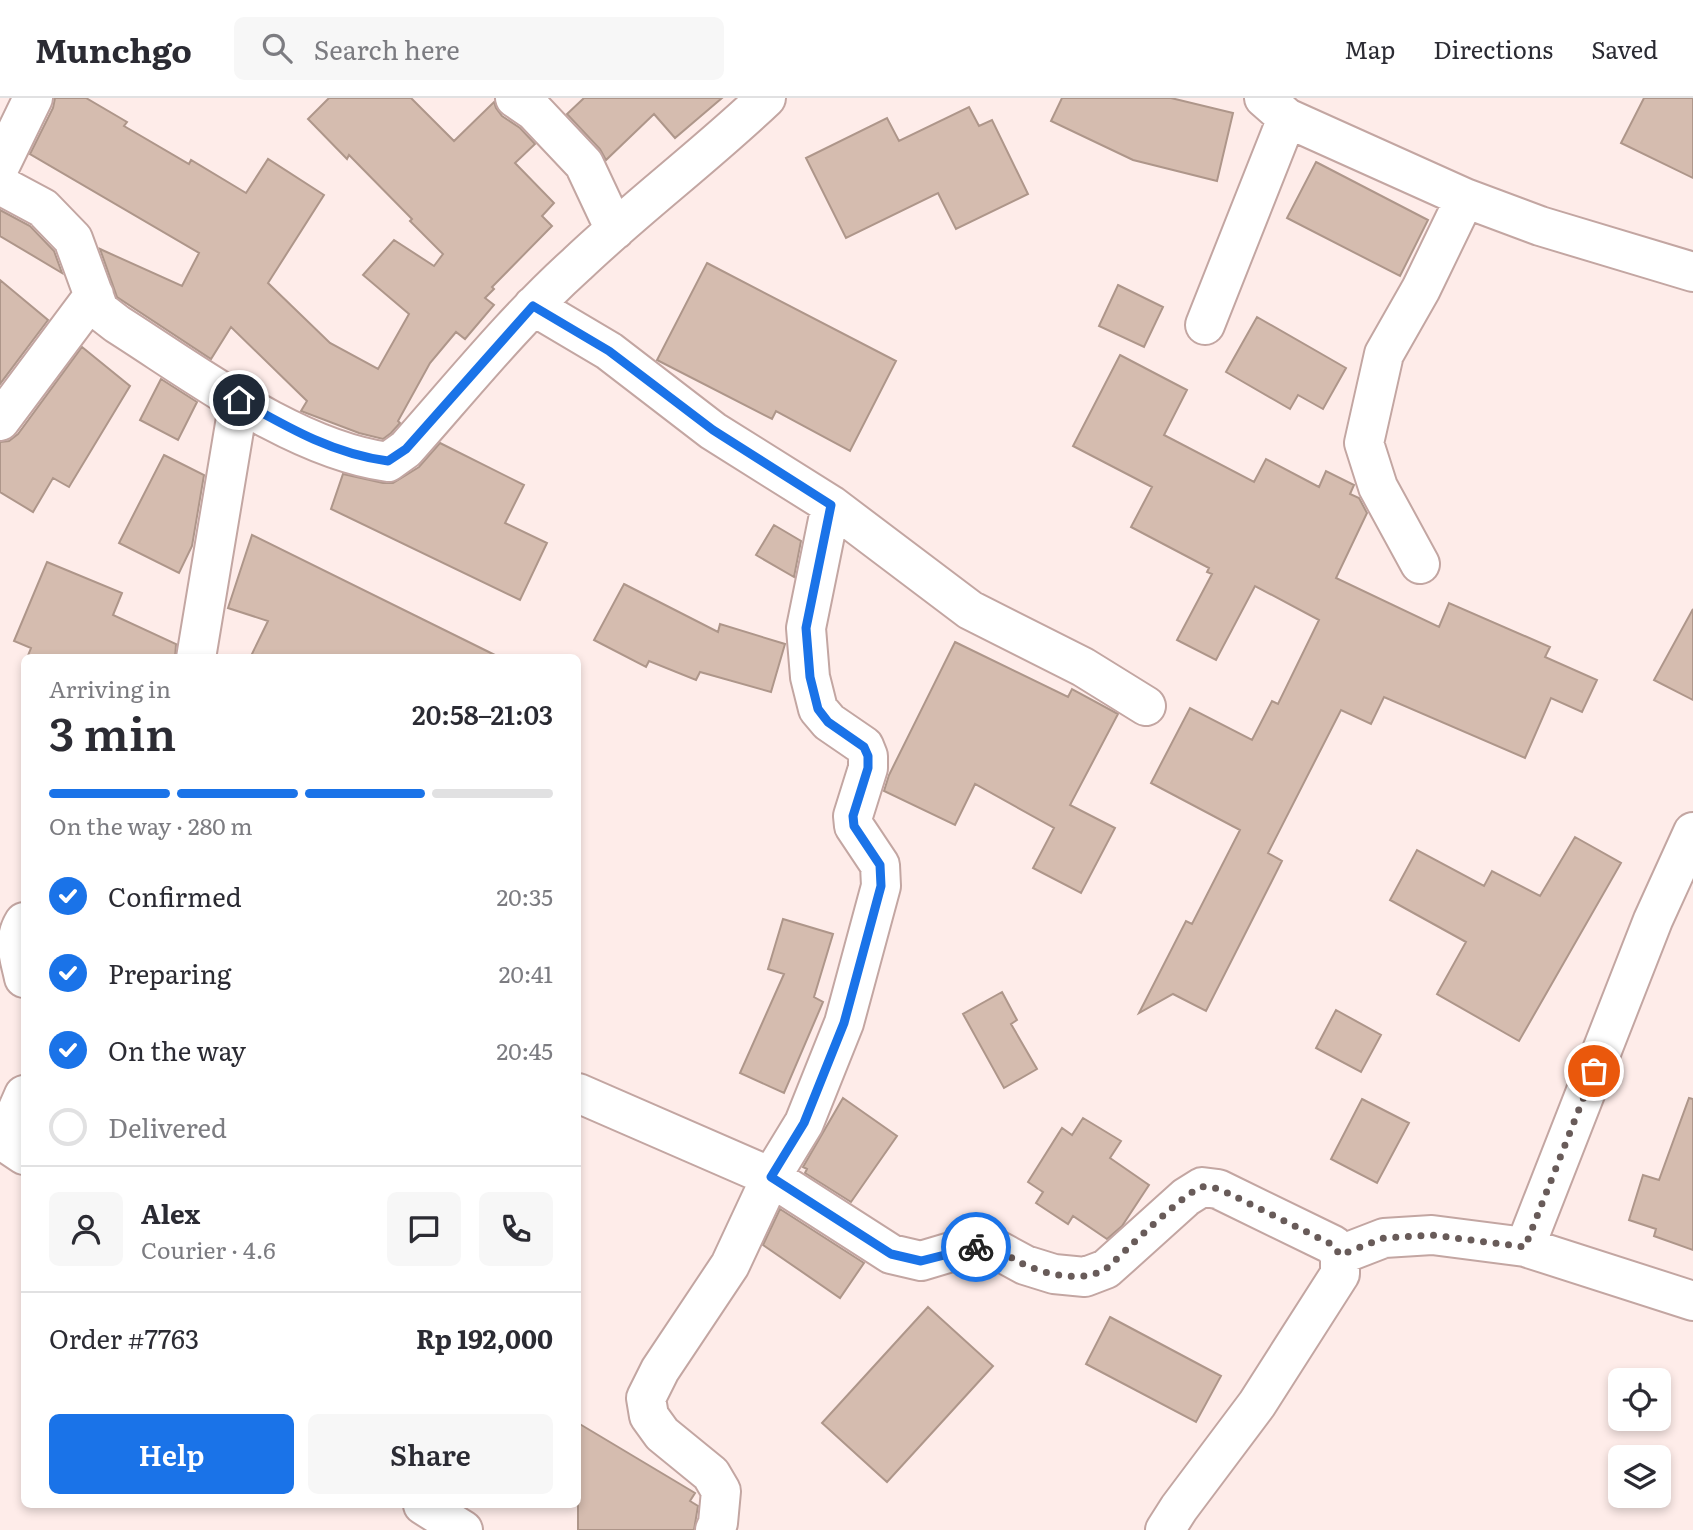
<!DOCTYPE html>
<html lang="en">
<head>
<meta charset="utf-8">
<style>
	:root { --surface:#fff; --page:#f7f7f7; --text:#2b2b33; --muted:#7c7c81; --line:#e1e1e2; --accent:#1a73e8 }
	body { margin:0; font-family:Literata,serif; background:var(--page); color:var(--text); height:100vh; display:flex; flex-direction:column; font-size:26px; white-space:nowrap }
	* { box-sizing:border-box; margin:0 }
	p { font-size:23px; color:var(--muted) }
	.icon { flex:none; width:38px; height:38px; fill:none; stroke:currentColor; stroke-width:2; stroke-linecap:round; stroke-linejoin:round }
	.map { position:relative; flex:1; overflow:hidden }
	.details { position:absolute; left:21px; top:556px; width:560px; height:854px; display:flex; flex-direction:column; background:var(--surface); border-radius:10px; box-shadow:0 4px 10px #0003 }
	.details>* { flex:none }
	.tools { position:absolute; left:1608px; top:1270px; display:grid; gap:14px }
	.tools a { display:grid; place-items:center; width:63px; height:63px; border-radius:10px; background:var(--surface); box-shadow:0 4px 10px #0003; font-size:35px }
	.pin { position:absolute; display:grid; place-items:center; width:60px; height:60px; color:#fff; margin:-30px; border:4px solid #fff; border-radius:50%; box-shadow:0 2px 7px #0007 }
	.courier { position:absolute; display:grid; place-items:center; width:70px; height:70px; margin:-35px; border:5px solid #1a73e8; border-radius:50%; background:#fff; color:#222; box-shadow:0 2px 9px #0007 }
	.head em { font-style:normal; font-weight:600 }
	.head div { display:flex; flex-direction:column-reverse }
	.head { display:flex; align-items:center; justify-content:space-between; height:119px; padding:0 28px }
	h1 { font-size:46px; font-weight:600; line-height:52px }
	.bar { display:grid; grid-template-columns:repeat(4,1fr); gap:10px 7px; align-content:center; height:84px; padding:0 28px }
	.bar i { height:9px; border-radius:5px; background:var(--line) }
	.bar .on { background:var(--accent) }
	.bar p { grid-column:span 4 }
	.line { display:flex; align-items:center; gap:18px; padding:0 28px; border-top:2px solid var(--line) }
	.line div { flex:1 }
	.round { display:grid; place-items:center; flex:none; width:74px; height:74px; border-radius:10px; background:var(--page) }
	ol { padding:0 28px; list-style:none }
	li { display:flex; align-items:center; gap:21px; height:77px }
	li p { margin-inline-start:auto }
	li .icon { padding:7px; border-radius:50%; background:var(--accent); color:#fff; stroke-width:4 }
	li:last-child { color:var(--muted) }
	li i { width:38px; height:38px; border:4px solid var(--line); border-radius:50% }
	.cta { display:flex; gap:14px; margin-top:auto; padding:14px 28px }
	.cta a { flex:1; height:80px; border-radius:10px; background:var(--accent); color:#fff; font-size:28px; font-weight:600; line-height:80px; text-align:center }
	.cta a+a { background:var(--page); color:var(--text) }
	header { display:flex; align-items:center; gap:42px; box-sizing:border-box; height:98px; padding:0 35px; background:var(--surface); border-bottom:2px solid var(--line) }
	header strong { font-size:33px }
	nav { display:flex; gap:38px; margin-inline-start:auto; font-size:24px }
	.search { width:490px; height:63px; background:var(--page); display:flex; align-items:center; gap:18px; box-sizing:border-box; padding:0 24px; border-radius:10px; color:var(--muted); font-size:26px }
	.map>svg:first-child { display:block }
</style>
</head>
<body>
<header>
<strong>Munchgo</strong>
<div class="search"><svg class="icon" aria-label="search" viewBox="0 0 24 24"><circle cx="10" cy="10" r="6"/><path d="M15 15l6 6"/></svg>Search here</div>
<nav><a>Map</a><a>Directions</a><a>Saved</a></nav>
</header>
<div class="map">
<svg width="1693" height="1432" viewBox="0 0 1693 1432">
	<rect width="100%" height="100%" fill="#feece9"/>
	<!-- building -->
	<path fill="#d5bcaf" stroke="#ae968a" stroke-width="2" d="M55,0h31l41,24 -3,4 65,38 2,-4 55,33 22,-34 56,36 -56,88 62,60 48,26 31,-55 -46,-39 31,-35 40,26 9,-12 -33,-33 2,-2 -63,-64 -2,4 -39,-40 21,-21h82l43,43 40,-39 2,6 6,8 18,12 15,16 -20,19 39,40 -12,13 10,10 -60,61 2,2 -9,9 9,7 -29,34 -9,-7 -26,31 -32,58 2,2 -9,10 -8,6 -24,-6 -58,-22 6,-10 -76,-74 -20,32 -94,-62 -17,-48 82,37 17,-33 -169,-99 23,-46z
		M584,0h138l-47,40 -21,-24 -48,46 -6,-11 -33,-35z
		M1062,0h109l62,15 -16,68 -84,-21 -82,-39z
		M1644,0h49v80l-72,-35z
		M969,9l10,19 13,-6 36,74 -72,35 -18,-36 -92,45 -40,-80 81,-40 12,23z
		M1316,64l112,58 -28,56 -113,-58z
		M0,112l30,16 24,25 8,22 -62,-37z
		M707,165l189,98 -46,90 -74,-40 -4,8 -115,-59z
		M0,182l48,40 -48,64z
		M1118,187l45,22 -19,40 -45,-21z
		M1257,219l89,51 -23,41 -25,-14 -8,14 -64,-37z
		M82,249l48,39 -61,101 -16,-9 -20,34 -33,-20v-50l9,-1 9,-7z
		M1120,257l67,35 -23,45 90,47 12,-23 53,28 7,-16 28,14 -4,9 9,4 8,15 -31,65 103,49 10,-24 101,44 -5,10 52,23 -15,32 -31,-14 -26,60 -141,-61 -13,27 -30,-14 -73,143 14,8 -76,150 -33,-17 -34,19 47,-92 6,3 48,-94 -89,-47 39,-75 62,32 20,-39 6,3 41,-84 -64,-34 -39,74 -39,-20 35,-66 -5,-2 2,-4 -78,-41 21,-40 -79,-41z
		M161,281l36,23 -19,38 -38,-20z
		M440,345l84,42 -19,38 42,20 -27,57 -189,-91 12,-35 40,9h10l26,-16z
		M164,357l40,20 -12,71 -13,27 -60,-30z
		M774,427l27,16 -7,36 -38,-22z
		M252,437l249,123h-251l18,-37 -40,-13z
		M47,464l75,31 -9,22 63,29 -1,14h-148l4,-10 -17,-7z
		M624,486l94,48 2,-8 65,20 -14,48 -71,-20 -4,8 -47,-19 -3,6 -52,-27z
		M1693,511v91l-39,-20z
		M955,544l113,55 4,-8 46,25 -48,91 45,23 -34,65 -48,-25 21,-40 -79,-44 -20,41 -71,-34 5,-16z
		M1575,739l46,26 -102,178 -82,-47 29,-52 -76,-42 27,-50 67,36 8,-15 48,25z
		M783,821l50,15 -19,63 9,5 -39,91 -44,-20 44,-99 -16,-5z
		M1002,894l15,28 -6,4 26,45 -33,19 -41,-74z
		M1336,912l45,25 -20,37 -45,-24z
		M843,1000l54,38 -46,66 -46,-29 2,-4 -4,-2z
		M1689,1000l4,1v151l-39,-14 2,-7 -27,-9 14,-45 16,5z
		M1362,1001l47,24 -32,60 -46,-24z
		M1083,1020l38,23 -11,17 39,27 -27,41 -15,13 -34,-23 -5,8 -32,-21 7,-11 -15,-10 34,-54 10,7z
		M780,1111l84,54 -24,35 -77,-53z
		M928,1209l65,59 -106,116 -65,-59z
		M1110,1219l111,59 -25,46 -110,-58z
		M578,1325l117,70 -5,8 8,5 -4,24h-116z"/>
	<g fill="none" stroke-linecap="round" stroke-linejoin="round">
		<!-- minor casing -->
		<g stroke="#c3a6a2" stroke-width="42">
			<path id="minor" d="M515,0l19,13 50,53 31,66
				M1264,0l23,20 178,80 75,28 153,46
				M0,68l33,-68
				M0,87l43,23 30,31 26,71 18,14c79,50 177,125 271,138l18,-13c56,-63 109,-129 171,-185 61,-58 128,-108 189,-166
				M533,208l76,45 104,80 118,74 139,105 113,57 63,39
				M1205,227l82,-207
				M0,323l94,-126
				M1420,466l-42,-77 -14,-44 20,-89 37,-65 44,-91
				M196,560l43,-258
				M24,824c-12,19 -4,36 0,56
				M578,995l193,84 120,77 30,7 47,-14 22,-1 35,19 29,9 31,3 21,-8 80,-72 16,-10 16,2 115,56 7,10v19l-83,130 -78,104 -14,22
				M0,1034l13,-12 11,-25
				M0,1041l24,16
				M1525,1149l128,-327 40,-88
				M1340,1157l44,-17 48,-3 93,12 168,54
				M423,1407l40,25
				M715,1432l3,-7 3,-32 -10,-17 -49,-40 -13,-18 -3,-18 14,-28 70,-105 41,-88 33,-54 40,-100 37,-137 -1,-21 -26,-39 -1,-10 15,-48v-12l-4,-10 -35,-24 -11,-13 -8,-32 -4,-49 25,-123"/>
		</g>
		<!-- minor -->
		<use href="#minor" stroke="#fff" stroke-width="38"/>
	</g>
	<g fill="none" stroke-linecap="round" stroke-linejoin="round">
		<!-- done -->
		<path stroke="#685b59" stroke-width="7" stroke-dasharray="0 12.6" d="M976,1149c18,-1 30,8 45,16 25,12 60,20 85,6 16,-15 81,-79 96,-82 11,-2 22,5 32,9l99,49 7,10 44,-17 48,-3 93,12 69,-176"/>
		<!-- route -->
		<path stroke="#1a73e8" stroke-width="9" d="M239,302c48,27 94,54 149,61l18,-12 127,-143 76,45 104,79 118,75 -25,123 4,49 8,32 10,13 36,25 4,9v12l-15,48 1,10 26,39 1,21 -37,137 -40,100 -33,54 120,77 30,7 55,-14"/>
	</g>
</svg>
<div class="tools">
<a><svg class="icon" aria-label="locate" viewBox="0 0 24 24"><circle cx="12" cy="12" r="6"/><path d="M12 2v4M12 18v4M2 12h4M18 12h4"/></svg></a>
<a><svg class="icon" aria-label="layers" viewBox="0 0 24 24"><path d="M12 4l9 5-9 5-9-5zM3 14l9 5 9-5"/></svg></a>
</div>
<div class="pin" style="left:1594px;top:973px;background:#ea580c"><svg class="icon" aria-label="bag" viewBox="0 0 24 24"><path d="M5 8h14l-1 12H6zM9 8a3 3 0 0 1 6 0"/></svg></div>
<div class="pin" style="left:239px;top:302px;background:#1f2937"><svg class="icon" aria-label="home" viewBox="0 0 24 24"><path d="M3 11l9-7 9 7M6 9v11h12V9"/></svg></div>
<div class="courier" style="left:976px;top:1149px"><svg class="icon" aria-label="bike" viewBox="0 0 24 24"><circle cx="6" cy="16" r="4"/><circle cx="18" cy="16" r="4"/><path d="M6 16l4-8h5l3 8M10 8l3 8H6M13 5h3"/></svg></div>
<section class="details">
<div class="head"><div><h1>3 min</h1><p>Arriving in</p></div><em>20:58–21:03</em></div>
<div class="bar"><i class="on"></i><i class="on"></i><i class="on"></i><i></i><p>On the way · 280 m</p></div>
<ol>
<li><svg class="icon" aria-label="check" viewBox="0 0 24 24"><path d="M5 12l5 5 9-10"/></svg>Confirmed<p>20:35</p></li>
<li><svg class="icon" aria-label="check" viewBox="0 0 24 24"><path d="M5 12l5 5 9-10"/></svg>Preparing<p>20:41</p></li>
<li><svg class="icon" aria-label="check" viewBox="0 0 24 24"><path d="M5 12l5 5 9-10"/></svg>On the way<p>20:45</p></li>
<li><i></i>Delivered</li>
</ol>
<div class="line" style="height:126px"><a class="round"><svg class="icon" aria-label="person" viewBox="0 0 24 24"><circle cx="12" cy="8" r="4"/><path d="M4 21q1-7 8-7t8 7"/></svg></a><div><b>Alex</b><p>Courier · 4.6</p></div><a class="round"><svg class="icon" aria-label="chat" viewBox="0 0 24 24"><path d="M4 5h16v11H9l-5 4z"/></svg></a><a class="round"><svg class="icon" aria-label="phone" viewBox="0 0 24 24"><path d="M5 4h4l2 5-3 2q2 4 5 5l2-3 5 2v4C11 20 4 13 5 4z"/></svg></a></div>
<div class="line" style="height:91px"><div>Order #7763</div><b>Rp 192,000</b></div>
<div class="cta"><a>Help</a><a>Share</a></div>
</section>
</div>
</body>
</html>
